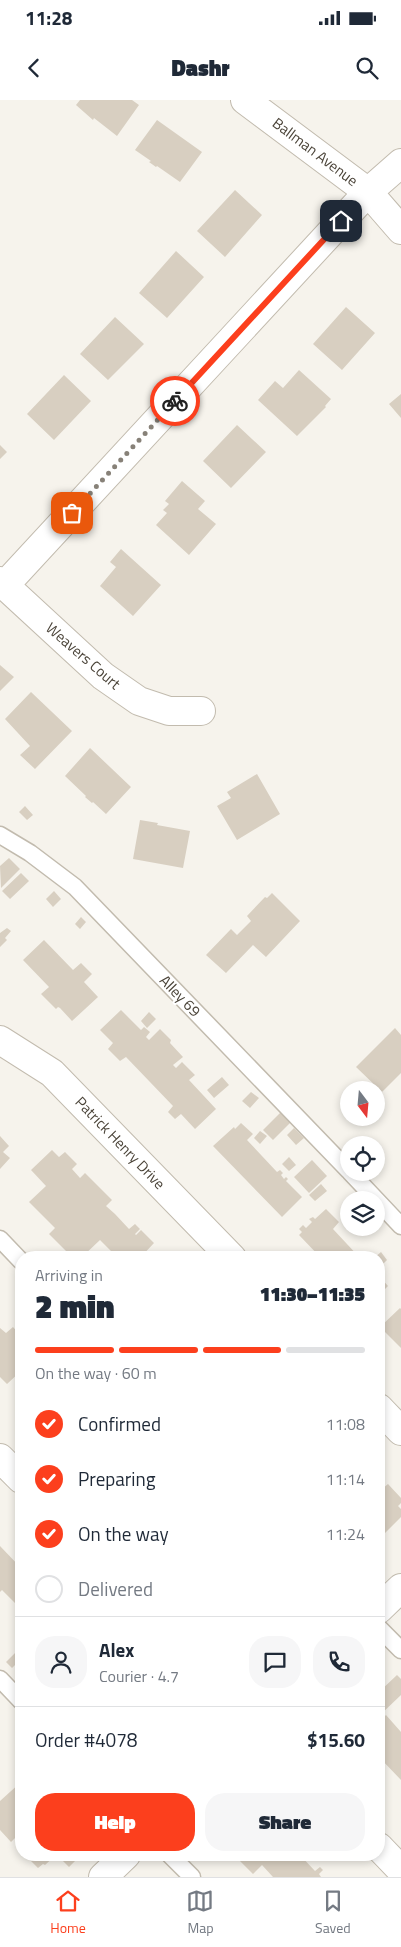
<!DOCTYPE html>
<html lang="en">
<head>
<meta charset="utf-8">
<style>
	:root { --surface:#fff; --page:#f6f6f7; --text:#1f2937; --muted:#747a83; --line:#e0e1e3; --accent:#fc3f1d }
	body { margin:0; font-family:"Titillium Web",sans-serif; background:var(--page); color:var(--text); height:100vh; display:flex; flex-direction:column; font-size:19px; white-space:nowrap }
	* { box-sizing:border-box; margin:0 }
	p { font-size:16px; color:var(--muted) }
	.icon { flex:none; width:28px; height:28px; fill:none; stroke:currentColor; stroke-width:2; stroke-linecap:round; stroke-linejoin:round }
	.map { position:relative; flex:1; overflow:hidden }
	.sheet { position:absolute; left:15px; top:1151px; width:370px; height:610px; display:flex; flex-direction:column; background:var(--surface); border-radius:20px; box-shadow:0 2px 8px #0003 }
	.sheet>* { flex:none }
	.needle { width:32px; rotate:164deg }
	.buttons { position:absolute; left:340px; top:981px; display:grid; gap:10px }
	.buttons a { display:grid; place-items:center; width:45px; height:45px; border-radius:50%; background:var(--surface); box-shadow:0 2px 8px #0003; font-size:25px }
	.pin { position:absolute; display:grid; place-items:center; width:42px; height:42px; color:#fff; margin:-21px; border-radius:10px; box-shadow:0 2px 8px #0006 }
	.courier { position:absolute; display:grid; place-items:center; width:50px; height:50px; margin:-25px; border:4px solid #fc3f1d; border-radius:50%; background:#fff; color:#222; box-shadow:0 1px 6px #0007 }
	.head em { font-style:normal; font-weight:800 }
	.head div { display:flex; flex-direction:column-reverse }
	.head { display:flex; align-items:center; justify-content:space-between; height:85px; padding:0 20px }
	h1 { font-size:32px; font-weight:800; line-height:38px }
	.bar { display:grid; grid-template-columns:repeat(4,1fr); gap:8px 5px; align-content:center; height:60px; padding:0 20px }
	.bar i { height:6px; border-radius:4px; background:var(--line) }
	.bar .current { background:var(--accent) }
	.bar p { grid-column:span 4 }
	.line { display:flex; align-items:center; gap:12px; padding:0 20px; border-top:1px solid var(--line) }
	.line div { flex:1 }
	.round { display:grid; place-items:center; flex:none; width:52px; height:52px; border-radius:20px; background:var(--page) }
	ol { padding:0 20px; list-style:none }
	li { display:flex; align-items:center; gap:15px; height:55px }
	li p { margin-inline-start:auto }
	li .icon { padding:5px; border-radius:50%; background:var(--accent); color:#fff; stroke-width:4 }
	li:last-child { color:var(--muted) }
	li i { width:28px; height:28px; border:2px solid var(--line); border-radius:50% }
	.action { display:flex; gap:10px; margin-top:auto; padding:10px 20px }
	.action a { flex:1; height:58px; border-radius:20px; background:var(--accent); color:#fff; font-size:20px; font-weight:800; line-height:58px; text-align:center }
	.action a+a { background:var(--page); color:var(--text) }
	.status { display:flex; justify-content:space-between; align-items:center; height:35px; padding:0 25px; background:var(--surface); direction:ltr }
	.status svg { height:14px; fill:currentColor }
	header { display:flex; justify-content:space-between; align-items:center; height:65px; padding:0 20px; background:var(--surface); font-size:22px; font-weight:800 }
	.tabs { display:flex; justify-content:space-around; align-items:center; height:70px; border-top:1px solid var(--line); background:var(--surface); font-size:14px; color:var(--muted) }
	.tabs a { display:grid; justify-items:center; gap:2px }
	.tabs .current { color:var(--accent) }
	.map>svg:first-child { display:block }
</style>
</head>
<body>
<div class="status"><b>11:28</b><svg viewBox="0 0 49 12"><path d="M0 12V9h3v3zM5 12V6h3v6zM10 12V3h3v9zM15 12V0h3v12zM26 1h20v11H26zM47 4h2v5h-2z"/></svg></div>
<header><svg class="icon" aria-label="back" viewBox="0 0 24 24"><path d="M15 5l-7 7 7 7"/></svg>Dashr<svg class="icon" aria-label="search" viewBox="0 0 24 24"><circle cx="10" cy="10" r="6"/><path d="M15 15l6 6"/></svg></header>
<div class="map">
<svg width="401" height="1777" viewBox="0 0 401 1777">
	<rect width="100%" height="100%" fill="#f6f3ec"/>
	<!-- building -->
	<path fill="#d8cfc1" d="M80,0h52l7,5 -22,31 -23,-18 -1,2 -17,-15z
		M157,20l45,32 -22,30 -23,-16 -1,1 -7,-5 2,-1 -16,-11z
		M235,90l27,25 -37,42 -28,-26z
		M176,151l28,26 -37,41 -28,-25z
		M346,207l29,26 -33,37 -29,-26z
		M115,217l29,27 -36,36 -28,-26z
		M299,270l32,29 -6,7 1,1 -29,29 -39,-36 17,-19 8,7z
		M64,275l27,26 -37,39 -27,-26z
		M401,294v24l-12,-14z
		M237,325l29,27 -35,36 -28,-27z
		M0,345l7,7 -7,7z
		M182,381l23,20 -7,8 18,15 -27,31 -33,-30 11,-12 -4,-3 6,-6 -4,-3z
		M121,449l40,36 -28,31 -33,-30 16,-19 -6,-5z
		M0,565l14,12 -14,14z
		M31,592l41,39 -37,38 -15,-14 10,-9 -25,-27z
		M90,648l41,39 -25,27 -13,-12 -1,1 -7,-6 1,-1 -21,-20z
		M257,674l23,40 -43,26 -20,-34 14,-8 -4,-6z
		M25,706l8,9 -6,5 -8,-8z
		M140,720l18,3 -1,2 33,6 -7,37 -50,-9z
		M9,758l11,11 -19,19 -1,-22z
		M21,773l8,8 -19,18 -8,-8z
		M54,791l7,8 -8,8 -7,-8z
		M272,793l28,28 -34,36 -13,-12 -27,28 -20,-18 25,-26 6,6 14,-14 -4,-5 18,-19 2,1z
		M81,817l5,5 -6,7 -5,-5z
		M7,828l4,3 -6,7 2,2 -7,7v-14z
		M44,840l29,30 8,-7 11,11 -8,8 14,15 -26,24 -12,-13 -2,-1 -2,2 -15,-15 8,-7 -26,-27z
		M121,910l20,20 3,-3 6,5 -4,5 3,3 11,-11 11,11 -1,3 13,14 -10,8 3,3 6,-6 13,13 -6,5 27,29 -21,20 -14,-15 -6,5 -7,-7 5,-6 -47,-49 -6,4 -12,-12 5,-6 -13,-13z
		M149,912l7,7 -9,9 -6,-7z
		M395,928l6,7v38l-19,19 -26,-25z
		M222,977l7,8 -15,13 -7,-8z
		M251,992l8,6 -9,10 -8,-7z
		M281,1012l10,10 -18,18 -10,-10z
		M241,1023l12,11 -6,6 30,32 3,-2 3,3 -2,2 3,4 2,-2 2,2 -2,2 16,16 -20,20 -69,-71 21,-19 1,2z
		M294,1028l10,10 -8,7 -9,-10z
		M260,1031l7,5 -7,8 -6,-6z
		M0,1036l9,10 -6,6 7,6 -10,11z
		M52,1050l7,7 6,-5 12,12 -5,5 8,9 5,-5 27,27 -6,6 9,8 14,15 6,-5 5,5 -5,5 1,1 5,-5 13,13 -14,15h-27l2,-3 -15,-15 -19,18h-8l-24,-24 6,-6 -26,-26 17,-16 -15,-16z
		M289,1057l7,8 -7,6 -7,-7z
		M312,1060l15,16 -18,17 -15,-16z
		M321,1084l6,7 -12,10 -6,-6z
		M326,1109l13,13 -6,7 27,29h-39l-22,-23 3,-3 -3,-3 4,-4 3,3 6,-6 -3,-3 4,-2 2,2z
		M381,1152l6,8 -8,8v-10h-5z
		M379,1176l9,10 -9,9z
		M400,1208l1,1v39l-21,-21z
		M13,1227l8,9v6l-3,4 3,3v22l-14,13 -7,-7v-49l6,5z
		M388,1384l13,14v5l-3,3 3,3v8l-16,16 -6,-6v-41l3,3z
		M0,1446l21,22v33l-4,4 -15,-15 -2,2z
		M16,1552l5,7 -9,9 -6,-6z
		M397,1575l4,4v16l-22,21v-24z
		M386,1615l15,17v48l-22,-23v-35z
		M21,1682v60l-5,-5 -5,5 -11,-12v-29z
		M29,1755h27l-11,10 -2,-1 -5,4 -11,-11z
		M63,1755h11l4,3 -9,9 -9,-9z
		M242,1755h58l15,16 5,-4 3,3 -4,4 2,3h-48l-11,-12 -9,9 -15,-15z"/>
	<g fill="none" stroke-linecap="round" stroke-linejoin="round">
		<!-- lane casing -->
		<g stroke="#c2bbae" stroke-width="19">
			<path id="lane" d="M0,735l30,18 45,34 274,284
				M350,1072l51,54
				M0,1139l21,22
				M379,1528l22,22
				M0,1579l21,22
				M170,1755l22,22"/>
		</g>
		<!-- street casing -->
		<g stroke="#c2bbae" stroke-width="30">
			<path id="street" d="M245,0l123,92 33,38
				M0,481l103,95 36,25 30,10h32
				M5,485l363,-393 33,-29
				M0,940l52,33 180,185
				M379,1308l22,23
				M0,1358l21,21
				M379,1509l22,-21
				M379,1747l22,23
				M103,1777l23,-22"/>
		</g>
		<!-- lane -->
		<use href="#lane" stroke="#fff" stroke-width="16"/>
		<!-- street -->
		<use href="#street" stroke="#fff" stroke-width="28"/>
	</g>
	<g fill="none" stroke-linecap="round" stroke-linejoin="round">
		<!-- done -->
		<path stroke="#878178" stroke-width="5" stroke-dasharray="0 9" d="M72,413l103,-112"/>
		<!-- route -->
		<path stroke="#fc3f1d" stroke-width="6" d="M175,301l166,-180"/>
	</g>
	<g text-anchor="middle" stroke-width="4" stroke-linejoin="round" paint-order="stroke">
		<!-- street labels -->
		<g font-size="15" fill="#4b4439" stroke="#fff">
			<text transform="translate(315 52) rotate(37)" y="5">Ballman Avenue</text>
			<text transform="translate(83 556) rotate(41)" y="5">Weavers Court</text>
			<text transform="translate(180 896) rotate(46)" y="5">Alley 69</text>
			<text transform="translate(120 1043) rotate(46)" y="5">Patrick Henry Drive</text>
		</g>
	</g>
</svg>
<div class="buttons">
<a><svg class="needle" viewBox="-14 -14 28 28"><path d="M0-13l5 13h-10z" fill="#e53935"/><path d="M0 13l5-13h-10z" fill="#747a83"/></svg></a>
<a><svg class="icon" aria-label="locate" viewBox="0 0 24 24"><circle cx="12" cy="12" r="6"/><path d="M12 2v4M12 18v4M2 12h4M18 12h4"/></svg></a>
<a><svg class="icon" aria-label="layers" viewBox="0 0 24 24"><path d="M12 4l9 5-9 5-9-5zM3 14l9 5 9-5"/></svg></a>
</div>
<div class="pin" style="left:72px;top:413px;background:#ea580c"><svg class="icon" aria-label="bag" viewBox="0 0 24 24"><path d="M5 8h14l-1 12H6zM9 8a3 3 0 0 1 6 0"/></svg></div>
<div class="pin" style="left:341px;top:121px;background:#1f2937"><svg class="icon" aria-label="home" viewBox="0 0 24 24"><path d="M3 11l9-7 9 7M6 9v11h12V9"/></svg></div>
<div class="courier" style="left:175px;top:301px"><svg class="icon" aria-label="bike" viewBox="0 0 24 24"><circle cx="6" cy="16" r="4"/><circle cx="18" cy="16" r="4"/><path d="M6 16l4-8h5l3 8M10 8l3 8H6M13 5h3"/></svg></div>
<section class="sheet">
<div class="head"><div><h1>2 min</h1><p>Arriving in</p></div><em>11:30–11:35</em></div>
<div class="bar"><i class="current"></i><i class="current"></i><i class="current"></i><i></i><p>On the way · 60 m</p></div>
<ol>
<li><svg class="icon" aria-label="check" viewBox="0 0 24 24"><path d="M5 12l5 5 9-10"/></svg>Confirmed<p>11:08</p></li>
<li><svg class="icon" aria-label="check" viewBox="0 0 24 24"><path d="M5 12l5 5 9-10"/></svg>Preparing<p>11:14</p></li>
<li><svg class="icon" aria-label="check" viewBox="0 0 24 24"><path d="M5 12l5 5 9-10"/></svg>On the way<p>11:24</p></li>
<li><i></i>Delivered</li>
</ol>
<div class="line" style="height:90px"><a class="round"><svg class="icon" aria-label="person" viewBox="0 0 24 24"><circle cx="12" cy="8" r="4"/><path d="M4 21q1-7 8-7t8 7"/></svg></a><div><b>Alex</b><p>Courier · 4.7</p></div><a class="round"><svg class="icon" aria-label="chat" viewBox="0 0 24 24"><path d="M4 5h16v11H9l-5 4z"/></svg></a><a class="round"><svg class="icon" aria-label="phone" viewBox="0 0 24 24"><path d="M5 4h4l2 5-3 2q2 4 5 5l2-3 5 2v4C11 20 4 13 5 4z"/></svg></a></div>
<div class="line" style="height:65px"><div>Order #4078</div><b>$15.60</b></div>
<div class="action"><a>Help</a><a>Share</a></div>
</section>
</div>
<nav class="tabs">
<a class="current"><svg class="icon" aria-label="home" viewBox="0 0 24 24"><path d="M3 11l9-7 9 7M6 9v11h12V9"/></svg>Home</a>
<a><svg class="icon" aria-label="map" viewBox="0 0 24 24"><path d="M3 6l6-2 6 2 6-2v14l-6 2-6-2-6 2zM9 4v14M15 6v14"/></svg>Map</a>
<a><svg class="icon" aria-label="saved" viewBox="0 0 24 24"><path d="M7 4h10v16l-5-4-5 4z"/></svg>Saved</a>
</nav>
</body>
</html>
